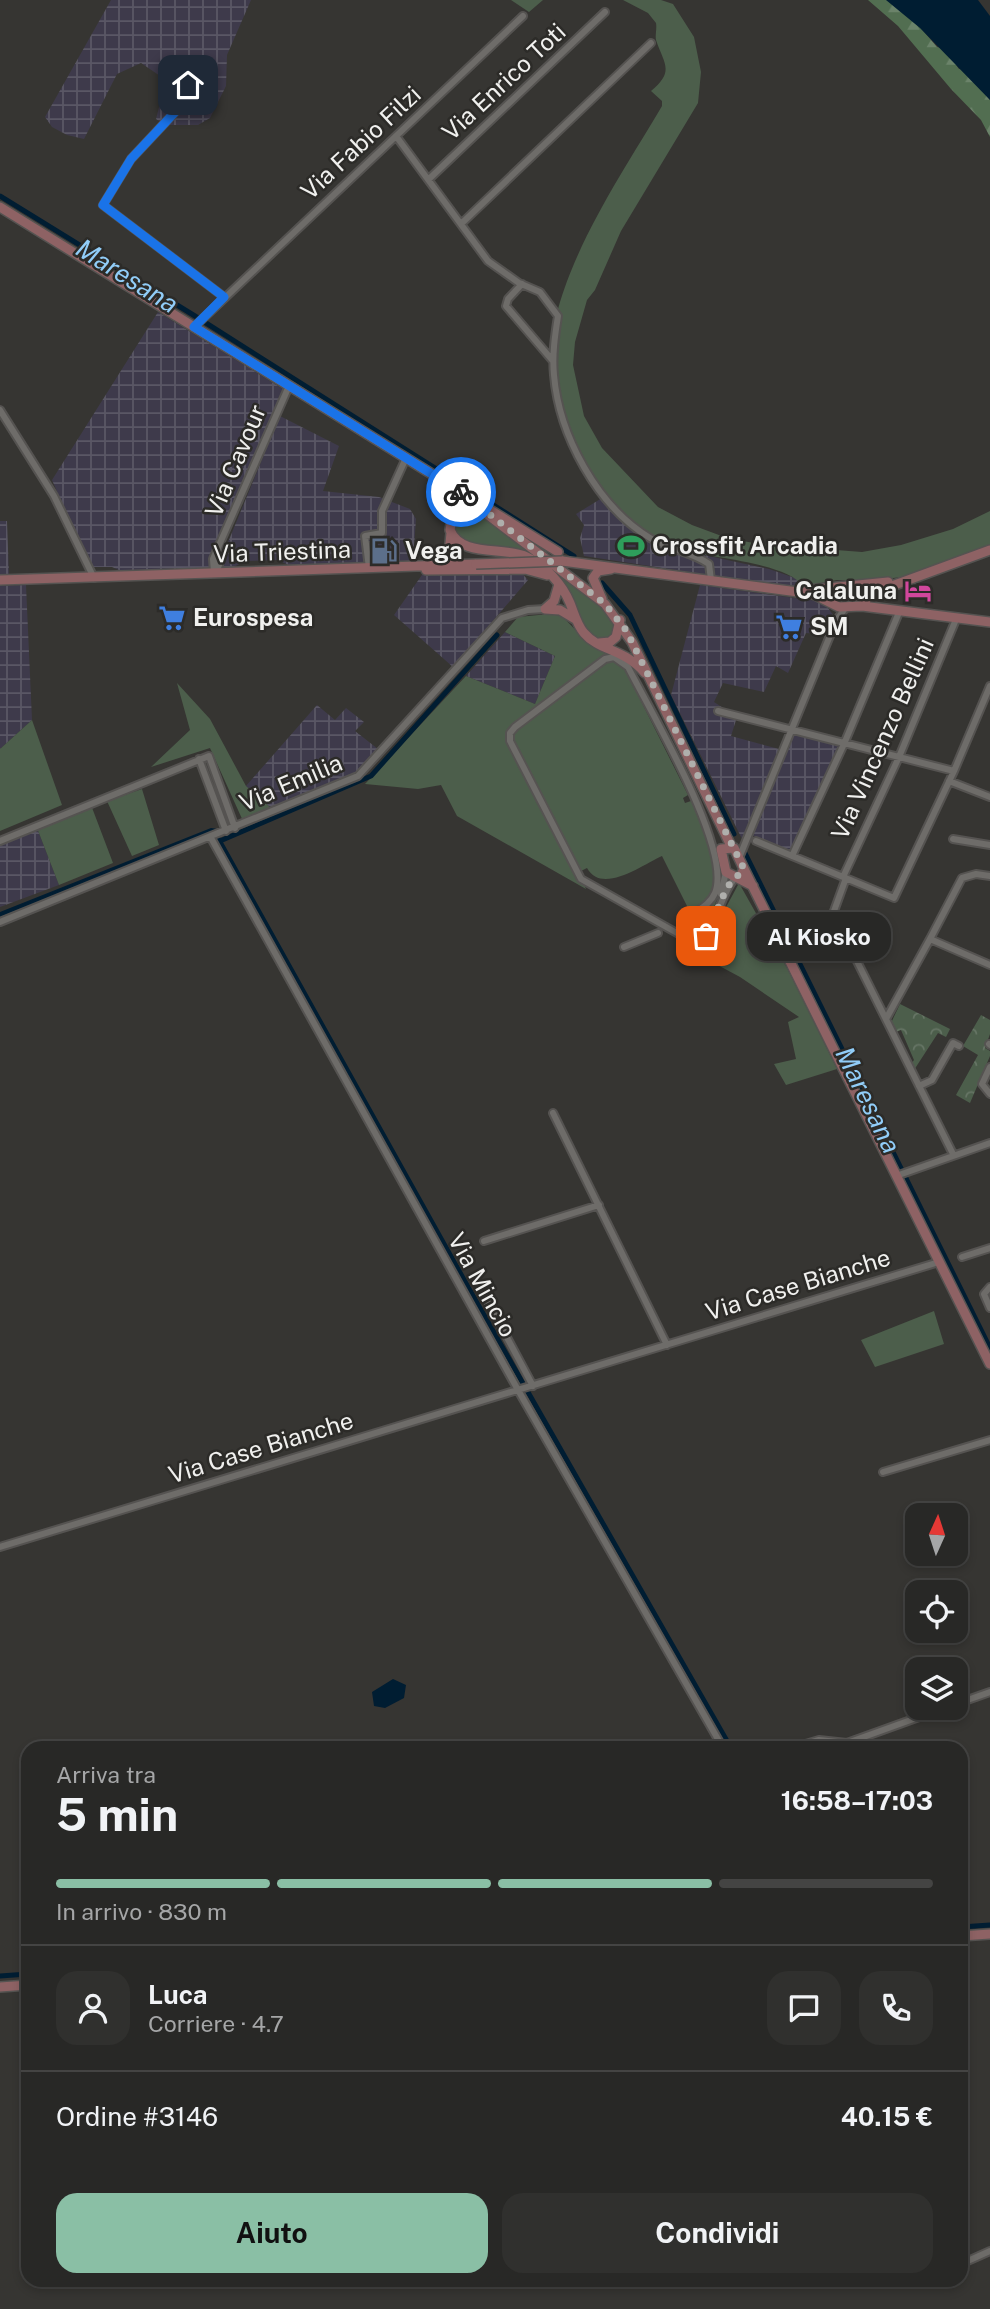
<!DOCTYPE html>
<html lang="it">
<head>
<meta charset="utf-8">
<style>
	:root { --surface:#282826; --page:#30302e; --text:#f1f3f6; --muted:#a5a6a7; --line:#444443; --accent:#8abfa5 }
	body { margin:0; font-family:"Public Sans",sans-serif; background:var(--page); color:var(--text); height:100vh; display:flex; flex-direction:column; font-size:26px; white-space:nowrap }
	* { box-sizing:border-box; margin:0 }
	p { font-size:23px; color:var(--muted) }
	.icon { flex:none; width:38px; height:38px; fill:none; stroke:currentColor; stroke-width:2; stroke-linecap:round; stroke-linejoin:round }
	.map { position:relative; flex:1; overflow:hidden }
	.details { position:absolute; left:21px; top:1741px; width:947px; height:546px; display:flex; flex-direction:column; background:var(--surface); border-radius:21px; box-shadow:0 4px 10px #0003,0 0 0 2px var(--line) }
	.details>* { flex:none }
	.needle { width:46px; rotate:3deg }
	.buttons { position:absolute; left:905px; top:1503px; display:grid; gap:14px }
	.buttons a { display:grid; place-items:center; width:63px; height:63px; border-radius:14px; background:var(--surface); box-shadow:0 4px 10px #0003,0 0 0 2px var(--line); font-size:35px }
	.pin { position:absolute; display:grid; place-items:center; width:60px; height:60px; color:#fff; margin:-30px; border-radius:14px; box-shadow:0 4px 10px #0006 }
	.courier { position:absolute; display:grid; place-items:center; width:70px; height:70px; margin:-35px; border:5px solid #1a73e8; border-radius:50%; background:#fff; color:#222; box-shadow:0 2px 9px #0007 }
	.bubble { position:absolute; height:49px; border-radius:21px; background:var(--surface); box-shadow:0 4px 10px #0003,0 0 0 2px var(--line); font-size:23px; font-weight:700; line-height:49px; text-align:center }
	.summary em { font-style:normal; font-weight:700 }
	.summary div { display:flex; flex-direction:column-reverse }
	.summary { display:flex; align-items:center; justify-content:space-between; height:119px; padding:0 35px }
	h1 { font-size:46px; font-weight:700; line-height:52px }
	.bar { display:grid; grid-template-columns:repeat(4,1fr); gap:10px 7px; align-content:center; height:84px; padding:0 35px }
	.bar i { height:9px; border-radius:5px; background:var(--line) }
	.bar .current { background:var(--accent) }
	.bar p { grid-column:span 4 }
	.line { display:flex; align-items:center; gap:18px; padding:0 35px; border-top:2px solid var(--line) }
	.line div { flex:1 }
	.round { display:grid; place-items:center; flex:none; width:74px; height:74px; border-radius:21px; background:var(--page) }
	.button { display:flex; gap:14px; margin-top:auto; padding:14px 35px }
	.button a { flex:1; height:80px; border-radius:21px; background:var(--accent); color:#111; font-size:28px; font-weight:700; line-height:80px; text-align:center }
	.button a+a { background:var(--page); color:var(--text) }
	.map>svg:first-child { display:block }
</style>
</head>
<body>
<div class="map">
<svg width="990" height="2309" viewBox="0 0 990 2309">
	<defs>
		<pattern id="industrial-grid" width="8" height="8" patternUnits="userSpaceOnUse" patternTransform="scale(1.75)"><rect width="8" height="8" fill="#3e3a4b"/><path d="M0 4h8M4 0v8" fill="none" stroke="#5a5765"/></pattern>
		<pattern id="forest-firs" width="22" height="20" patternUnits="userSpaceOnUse" patternTransform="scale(1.75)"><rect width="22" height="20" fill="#526e51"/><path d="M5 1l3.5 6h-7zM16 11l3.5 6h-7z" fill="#6b836a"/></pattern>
		<pattern id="park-crowns" width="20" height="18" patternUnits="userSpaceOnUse" patternTransform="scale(1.75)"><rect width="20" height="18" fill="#4c5e4b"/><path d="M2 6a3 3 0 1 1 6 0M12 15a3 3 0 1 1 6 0" fill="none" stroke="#667565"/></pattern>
	</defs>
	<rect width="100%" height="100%" fill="#363532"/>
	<!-- industrial -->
	<path fill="url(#industrial-grid)" d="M111,0h140l-24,55 -1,31 -16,32 -12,7h-33l-9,-6 10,-39 -25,-17 -24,11 -33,65 -17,-4 -15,-8 -7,-10z
		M158,312l125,77 -65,155 -3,24 -94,3 -9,-4h-22l-38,-87z
		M280,416l59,30 -16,45 56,6 31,12 6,10 -3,42 -122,5 -14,-6 -32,1 -13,7h-9l3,-21z
		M602,498l79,52 88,19 29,10 5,7h-23l-196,-30 -4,-18 4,-13 -8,-11z
		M0,521h7l2,54 -9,1z
		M517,568l11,12 -75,87 -59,-52 30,-43z
		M26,585l6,135 -32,29v-163z
		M700,585l124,17 9,13 -7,20 -20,-2 -18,40 -12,-7 -12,26 -41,-9 -9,19 23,15 -6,19 48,13 -37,90 -71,-144z
		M505,632l50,24 -20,48 -69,-28z
		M317,705l18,15 11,-12 18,14 -9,9 23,18 -23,26 -83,34 -26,-23z
		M792,732l52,13 -50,107 -43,-17z
		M37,828l22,57 -59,22v-64z"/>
	<!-- grass -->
	<path fill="#4c5e4b" d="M511,0h32l-14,12z
		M623,0h38l12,4 21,33 7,35 -3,31 -77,128 -26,59 -8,10 -12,42 -2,23 11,51 18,32 56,59 34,18 35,13 32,6 103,8 39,-7 52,-16 37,-18v35l-89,31 -30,4 -34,-1 -34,6c-16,-23 -92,-28 -120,-36 -40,-11 -67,-36 -90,-69 -11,-15 -17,-31 -23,-48 -7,-16 -16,-33 -18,-50 -14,-89 66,-202 110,-277v-5l-11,-10c24,-20 13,-27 5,-51 -1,-5 1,-11 0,-17l-8,-10z
		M478,513l13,7 68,53 -3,3 -20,-17 -65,-13 -16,-10 -1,-13 5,-8z
		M561,574l48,39 7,12 -4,12 -11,3 -13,-6 -30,-56z
		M549,614l13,2 27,28 22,7 13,16 64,128 -5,3 2,5 6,-2c13,25 33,66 20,94 -3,8 -14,13 -21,17l-28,-56c-20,9 -60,39 -75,12l-8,4 7,17 -129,-73 -16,-31 -23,4 -53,-5 101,-108 69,28 20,-48 -50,-24 13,-15z
		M177,683l33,36 36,67 26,23 -29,12 -33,-73 -59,19 39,-37z
		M32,720l30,85 -62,26v-82z
		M142,789l17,56 -27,11 -25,-55z
		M91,805l22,58 -54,22 -22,-57z
		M215,836l306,549 -2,1z
		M739,883l49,87 49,99 -51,16 -12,-21 22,-5 -8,-37 11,-5 -59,-40 -43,-23 12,-15z
		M718,896l-13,37 -10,7 -9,-4v-13z
		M934,1311l10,33 -69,23 -14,-27z
		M523,1389l204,359h-3z"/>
	<!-- forest -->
	<path fill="url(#forest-firs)" d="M868,0h29l40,47c16,4 15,12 22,22l7,1 24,30v37l-9,-17 -30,-31 -53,-63z"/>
	<!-- park -->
	<path fill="url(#park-crowns)" d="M900,1004l50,25 -4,8 -8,-4 -24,37 -3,-6 3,-4 -13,-30 -5,2 -5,-9z
		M981,1015l9,5v14l-5,14 5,3v5l-20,47 -14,-8 22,-40 -15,-9z"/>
	<!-- water -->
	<path fill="#001d32" d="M886,0h92l12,16v84l-70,-72z
		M211,828l7,1 -218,88v-5z
		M393,1679l13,6 -2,13 -19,10 -11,-2 -2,-14z"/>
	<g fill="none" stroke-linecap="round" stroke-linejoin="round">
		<!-- canal -->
		<path stroke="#001d32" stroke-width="5" d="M0,196l195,120 379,240
			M602,583l28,32 104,219
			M215,833l253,454 263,461
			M220,841l151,-65 126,-141
			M745,853l245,495
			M21,908l131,-52
			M961,1927l29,-2
			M0,1976l28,-2"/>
		<!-- street casing -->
		<g stroke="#555351" stroke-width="10">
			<path id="street" d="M188,85l-12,26 -45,48 -28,46 121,92
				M396,136l92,125 31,22 21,9 18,24c-3,19 -6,39 -4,59 5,60 43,131 96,163 18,11 42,14 59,26l2,16
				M429,179l176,-167
				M462,223l189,-180
				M522,284l-14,15 -2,7 47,55
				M194,327l329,-311
				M0,410l54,86 40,82
				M369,568l-4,-32 17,-3v-22l24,-53
				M214,573l-1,-14 76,-173
				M216,573l3,-8 -1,-14
				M614,657l14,10c22,44 105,182 87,226 -6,14 -21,18 -31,29v15l-103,-58 -71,-138v-8l5,-6 90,-68z
				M718,711l236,60
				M199,759l27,72
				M949,781l41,16
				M211,838l307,552 205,358
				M953,839l37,6
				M0,841l209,-85 26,72
				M756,841l138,57 60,-127 36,-85
				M792,856l52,-112 56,-134
				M739,858l97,-237 10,-14
				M843,877l56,-120 58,-140
				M846,878l-12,33 1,6 118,237
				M721,894l5,-22
				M0,922l358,-146 144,-158 26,-8 17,-1
				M684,937l15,6c18,-15 20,-47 36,-65
				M930,939l32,-61 14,-4 14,2
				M624,947l34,-14
				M886,1019l44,-80 60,26
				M989,1044l1,1
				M990,1067l-8,17 8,10
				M919,1086l13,-6 21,-37 6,3
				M553,1113l114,232
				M896,1176l94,-33
				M484,1241l115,-36
				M962,1257l28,-9
				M990,1287l-6,7 6,14
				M489,1304l44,82
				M883,1472l107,-32
				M0,1547l939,-285
				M956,1704l34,-12
				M792,1748l27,-8 28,3 97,-35
				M961,2264l29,-13"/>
		</g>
		<!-- secondary casing -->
		<g stroke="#555351" stroke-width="12">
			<path id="secondary" d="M0,207l558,345
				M447,487l8,13 -5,30c11,28 54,16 77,27 19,9 35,27 43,46 4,10 7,22 14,30 15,18 41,16 61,40
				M488,515l117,89 27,38 99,204
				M454,517l15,-7 19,3
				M562,561l251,33 26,13 23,-1 8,-12
				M438,565l11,-11 2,-21
				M426,570l99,-1 22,6
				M0,580l476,-16
				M808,590l80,-8
				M870,594l120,-44
				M602,599l-9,-21 5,-7 13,-2
				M862,606l128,16
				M545,609l15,1 15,9
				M545,609l9,-8 5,-17
				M599,643l11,-1 6,-5 4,-17
				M744,869l246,495
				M740,877l4,-8 -10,-21 -13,1 5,23 27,14
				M961,1936l29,-2
				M0,1987l28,-2"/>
		</g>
		<!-- street -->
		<use href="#street" stroke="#6e6c69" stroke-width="6"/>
		<!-- secondary -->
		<use href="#secondary" stroke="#8e6264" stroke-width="9"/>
		<!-- secondary-bridge casing -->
		<g stroke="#555351" stroke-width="12" stroke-linecap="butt">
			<path id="secondary-bridge" d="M476,564l86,-3"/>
		</g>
		<!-- secondary-bridge -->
		<use href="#secondary-bridge" stroke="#8e6264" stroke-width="9"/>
	</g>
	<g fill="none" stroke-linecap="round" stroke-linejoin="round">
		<!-- done -->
		<path stroke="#afafac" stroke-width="7" stroke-dasharray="0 12.6" d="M461,492l144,112 21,26 118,239 -17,18 -21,49"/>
		<!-- route -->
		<path stroke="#1a73e8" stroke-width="9" d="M188,85l-12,26 -45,48 -28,46 121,92 -30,30 267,165"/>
	</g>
	<!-- icons -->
	<defs>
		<g id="stadium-bare" transform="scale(2.1)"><path d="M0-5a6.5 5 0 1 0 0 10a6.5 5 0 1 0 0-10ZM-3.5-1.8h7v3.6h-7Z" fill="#2e9e5b" stroke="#2c2b28" stroke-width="2.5" paint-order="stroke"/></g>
		<g id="fuel-bare" transform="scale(2.1)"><path d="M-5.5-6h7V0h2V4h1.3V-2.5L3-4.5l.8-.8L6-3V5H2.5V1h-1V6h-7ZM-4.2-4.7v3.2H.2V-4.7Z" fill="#5c6f8a" stroke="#2c2b28" stroke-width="2.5" paint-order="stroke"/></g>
		<g id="hotel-bare" transform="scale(2.1)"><path d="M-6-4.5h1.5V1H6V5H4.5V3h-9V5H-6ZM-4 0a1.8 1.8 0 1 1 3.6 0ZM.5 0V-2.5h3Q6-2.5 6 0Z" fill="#d1479c" stroke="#2c2b28" stroke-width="2.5" paint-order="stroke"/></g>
		<g id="supermarket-bare" transform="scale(2.1)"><path d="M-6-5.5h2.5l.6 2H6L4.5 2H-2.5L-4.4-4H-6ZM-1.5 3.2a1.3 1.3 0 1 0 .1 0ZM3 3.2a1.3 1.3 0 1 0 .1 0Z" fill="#3f7fe0" stroke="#2c2b28" stroke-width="2.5" paint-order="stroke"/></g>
	</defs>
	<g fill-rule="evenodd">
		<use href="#stadium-bare" x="631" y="546"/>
		<use href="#fuel-bare" x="384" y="551"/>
		<use href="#hotel-bare" x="918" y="591"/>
		<use href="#supermarket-bare" x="172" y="618"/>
		<use href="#supermarket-bare" x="789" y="627"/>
	</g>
	<g text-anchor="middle" stroke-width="5" stroke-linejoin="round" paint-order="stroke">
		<!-- street labels -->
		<g font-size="24" fill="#f0f0ee" stroke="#2c2b28">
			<text transform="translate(504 82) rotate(-43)" y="8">Via Enrico Toti</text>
			<text transform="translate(361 143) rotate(-43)" y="8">Via Fabio Filzi</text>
			<text transform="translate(236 461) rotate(-67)" y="8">Via Cavour</text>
			<text transform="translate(282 552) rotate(-2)" y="8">Via Triestina</text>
			<text transform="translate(883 739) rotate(-66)" y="8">Via Vincenzo Bellini</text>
			<text transform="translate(291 783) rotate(-23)" y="8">Via Emilia</text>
			<text transform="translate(482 1285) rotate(61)" y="8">Via Mincio</text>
			<text transform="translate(798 1285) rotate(-17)" y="8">Via Case Bianche</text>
			<text transform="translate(261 1448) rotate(-17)" y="8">Via Case Bianche</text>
		</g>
		<!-- poi labels -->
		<g font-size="24" font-weight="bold" fill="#f0f0ee" stroke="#2c2b28" text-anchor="start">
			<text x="652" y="554">Crossfit Arcadia</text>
			<text x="405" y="559">Vega</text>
			<text x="897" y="599" text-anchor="end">Calaluna</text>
			<text x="193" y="626">Eurospesa</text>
			<text x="810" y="635">SM</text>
		</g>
		<!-- water labels -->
		<g font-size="26" font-style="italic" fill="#91cdf8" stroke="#2c2b28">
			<text transform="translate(127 276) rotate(32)" y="9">Maresana</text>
			<text transform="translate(868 1100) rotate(64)" y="9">Maresana</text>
		</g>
	</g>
</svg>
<div class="buttons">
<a><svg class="needle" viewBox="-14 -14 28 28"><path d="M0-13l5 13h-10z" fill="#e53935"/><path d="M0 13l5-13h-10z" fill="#a5a6a7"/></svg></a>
<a><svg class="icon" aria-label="locate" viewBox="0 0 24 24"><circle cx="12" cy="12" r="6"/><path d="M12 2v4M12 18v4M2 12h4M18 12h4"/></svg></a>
<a><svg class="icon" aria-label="layers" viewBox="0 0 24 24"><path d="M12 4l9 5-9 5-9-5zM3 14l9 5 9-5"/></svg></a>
</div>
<div class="pin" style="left:706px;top:936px;background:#ea580c"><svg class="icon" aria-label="bag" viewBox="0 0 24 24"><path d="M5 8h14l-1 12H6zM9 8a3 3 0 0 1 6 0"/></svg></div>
<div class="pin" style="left:188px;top:85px;background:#1f2937"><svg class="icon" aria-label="home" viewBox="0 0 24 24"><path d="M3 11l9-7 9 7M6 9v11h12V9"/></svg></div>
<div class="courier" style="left:461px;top:492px"><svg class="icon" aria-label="bike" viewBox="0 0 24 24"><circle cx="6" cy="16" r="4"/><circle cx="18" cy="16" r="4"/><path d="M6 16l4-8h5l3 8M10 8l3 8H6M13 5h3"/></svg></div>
<div class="bubble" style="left:747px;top:912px;width:144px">Al Kiosko</div>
<section class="details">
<div class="summary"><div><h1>5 min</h1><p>Arriva tra</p></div><em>16:58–17:03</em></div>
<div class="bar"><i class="current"></i><i class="current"></i><i class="current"></i><i></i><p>In arrivo · 830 m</p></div>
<div class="line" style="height:126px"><a class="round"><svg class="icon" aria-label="person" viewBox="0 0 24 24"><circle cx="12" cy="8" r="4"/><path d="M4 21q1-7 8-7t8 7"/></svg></a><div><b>Luca</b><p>Corriere · 4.7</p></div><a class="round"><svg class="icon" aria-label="chat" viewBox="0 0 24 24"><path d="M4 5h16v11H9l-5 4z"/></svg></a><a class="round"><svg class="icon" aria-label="phone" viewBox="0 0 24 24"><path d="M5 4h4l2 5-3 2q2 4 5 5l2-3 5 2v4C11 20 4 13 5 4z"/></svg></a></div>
<div class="line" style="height:91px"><div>Ordine #3146</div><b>40.15 €</b></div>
<div class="button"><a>Aiuto</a><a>Condividi</a></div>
</section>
</div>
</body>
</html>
